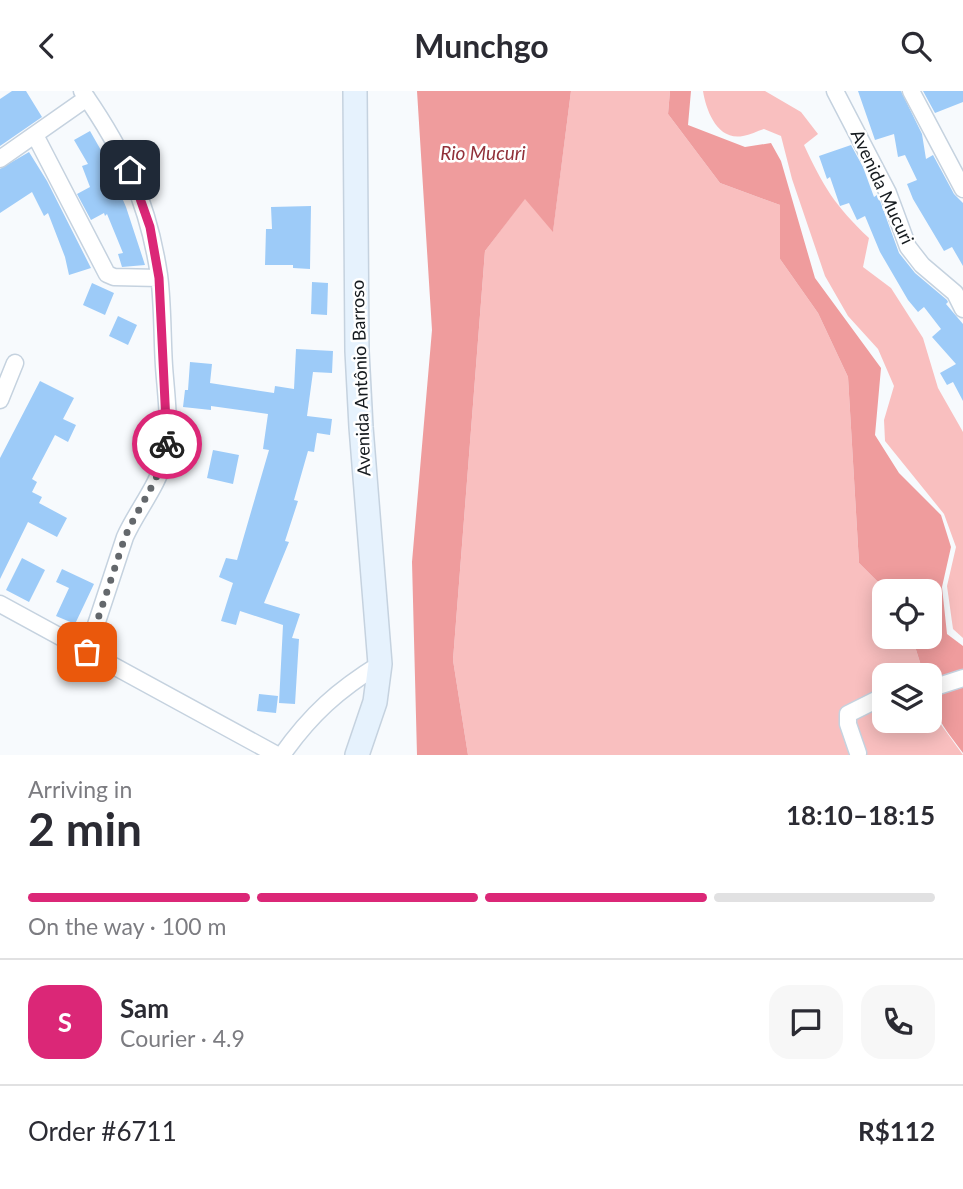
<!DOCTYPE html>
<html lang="en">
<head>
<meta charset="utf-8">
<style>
	:root { --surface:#fff; --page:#f7f7f7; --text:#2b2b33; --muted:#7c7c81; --line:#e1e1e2; --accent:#db2777 }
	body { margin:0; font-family:Lato,sans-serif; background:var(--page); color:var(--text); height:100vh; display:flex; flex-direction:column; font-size:26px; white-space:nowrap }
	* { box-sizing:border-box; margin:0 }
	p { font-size:23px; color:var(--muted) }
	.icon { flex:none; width:38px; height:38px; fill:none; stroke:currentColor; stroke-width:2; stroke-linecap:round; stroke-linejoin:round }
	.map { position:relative; height:664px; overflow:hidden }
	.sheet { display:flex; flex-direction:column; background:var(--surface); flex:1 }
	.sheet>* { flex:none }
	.buttons { position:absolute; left:872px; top:488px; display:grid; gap:14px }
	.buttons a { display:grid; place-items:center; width:70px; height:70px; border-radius:14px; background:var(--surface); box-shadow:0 4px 18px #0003; font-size:35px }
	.pin { position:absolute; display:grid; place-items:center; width:60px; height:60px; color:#fff; margin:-30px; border-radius:14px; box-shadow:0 4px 10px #0006 }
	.courier { position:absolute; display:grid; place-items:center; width:70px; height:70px; margin:-35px; border:5px solid #db2777; border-radius:50%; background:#fff; color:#222; box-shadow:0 2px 9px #0007 }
	.summary em { font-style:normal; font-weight:700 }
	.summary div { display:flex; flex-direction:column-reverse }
	.summary { display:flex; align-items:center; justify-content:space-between; height:119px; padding:0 28px }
	h1 { font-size:46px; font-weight:700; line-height:52px }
	.bar { display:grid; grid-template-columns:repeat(4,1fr); gap:10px 7px; align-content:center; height:84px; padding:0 28px }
	.bar i { height:9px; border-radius:5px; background:var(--line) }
	.bar .on { background:var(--accent) }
	.bar p { grid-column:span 4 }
	.line { display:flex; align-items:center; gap:18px; padding:0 28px; border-top:2px solid var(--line) }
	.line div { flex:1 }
	.round { display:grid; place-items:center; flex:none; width:74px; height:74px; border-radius:21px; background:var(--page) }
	header { display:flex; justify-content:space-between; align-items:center; height:91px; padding:0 28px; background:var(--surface); font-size:32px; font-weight:700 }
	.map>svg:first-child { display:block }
</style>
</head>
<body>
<header><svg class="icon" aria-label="back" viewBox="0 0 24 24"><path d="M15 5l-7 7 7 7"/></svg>Munchgo<svg class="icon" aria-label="search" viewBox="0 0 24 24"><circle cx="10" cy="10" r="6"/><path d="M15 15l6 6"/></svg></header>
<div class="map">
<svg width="963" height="664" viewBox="0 0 963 664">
	<rect width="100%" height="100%" fill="#f7fafd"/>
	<!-- green -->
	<path fill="#f9bfbf" d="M571,0h99l-2,23 52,69 60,22v54l38,54 30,64 11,186 28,28h-3v46h28l12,38h-40v46h45v-28l8,26 26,36h-495l-15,-95 32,-409 40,-53 28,33z
		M703,0h62l36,21 17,22 -14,11c19,41 31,61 65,93l-6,29 28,21 32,50 15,50 25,44v206l-10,-9 -6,-43 9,-39 -12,-33 -59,-73 -1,-21 10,-34 -16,-37 -30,-33 -23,-40 -33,-97 -11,-43 -17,-7c-7,2 -14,6 -21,7 -26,5 -37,-26 -40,-45z"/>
	<!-- water -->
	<path fill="#ef9c9d" d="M417,0h154l-18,141 -28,-33 -40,52 -32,409 15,95h-51l-5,-193 20,-232z
		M670,0h21l-3,34 57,22 26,-4 10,18 34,117 66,90 -6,67 24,38 42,42 10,32 -9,40 5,47 16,12v107c-20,-27 -34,-42 -34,-78h-5l-12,-38h17v-46h-42l-28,-28 -11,-186 -30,-64 -38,-54v-54l-60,-22 -52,-69z"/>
	<!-- building -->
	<path fill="#9dcbf8" d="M12,0h14l16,26 -42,29v-47z
		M858,0h43l21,43 4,25 7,-4 21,39 9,9v63l-11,-19 -8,4 -31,-52 -6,-15 10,-4 -12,-25 -7,2 -4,-23 -19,6z
		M923,0h40v11l-28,11z
		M90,40l12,21 -2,1 10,28 4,-2 12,28 19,58 -23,2 -4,-13 5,-1 -16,-39 -2,2 -1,-3 -13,7 -14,-26 13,-7 -8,-21 6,-2 -14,-24z
		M851,54l12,22 11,30 3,-2 2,3 20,55 16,20 32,27 1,2 -2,2 17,20v77l-10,-19 -6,3 -7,-12 16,-9 -24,-27 9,-8 -17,-22 -6,5 -10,-12 -28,-48 -15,-36 -8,4 -8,-17 -9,3 -10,-29 -3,2 -8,-23z
		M29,61l18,29 44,87 -22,7 -4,-18 -17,-44 -4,3 -12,-24 -32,21v-44z
		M311,115l-1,63 -17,-1v-3h-28l1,-36h6l-1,-22z
		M312,191l16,1 -1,32 -16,-1z
		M92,192l22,10 -9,22 -22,-10z
		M118,225l19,9 -9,20 -19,-9z
		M296,258l37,2 -1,22 -19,-1 -6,44 25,3 -2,16 -13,-2 -3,19 -6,-1 -14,49 4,1 -13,40 4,1 -25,61 36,11 -8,24 7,1 -4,65 -16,-1 4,-78 -43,-14 -4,14 -15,-4 12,-38 -14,-6 7,-19 11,2 32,-110 -6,-1 5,-35 -57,-8v4l-28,-3 2,-17h3l2,-28 22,2 -2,19 64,10 1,-7 19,3z
		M40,290l34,17 -11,21 13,6 -8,17 -13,-7 -23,44 5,3 -5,10 10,5 -3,6 28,15 -10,19 -29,-15 -28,57v-121z
		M213,359l26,5 -6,29 -26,-6z
		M22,467l23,12 -16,32 -23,-12z
		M62,478l32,15 -19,40 -19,-8 13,-28 -13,-6z
		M259,603l19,2 -2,17 -19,-2z"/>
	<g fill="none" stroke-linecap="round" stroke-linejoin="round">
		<!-- street casing -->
		<g stroke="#c5d2df" stroke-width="19">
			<path id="street" d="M82,0c42,60 66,111 77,184 4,30 3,61 5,91 2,29 7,61 1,90 -6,29 -28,54 -40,81l-38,115
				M835,0l53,102 20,54 14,18 33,28 8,16
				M911,0l52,98
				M35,44l72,139 7,3 45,1
				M0,68l87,-61
				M0,309l15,-37
				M0,513l277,151
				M929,598l34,-11
				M858,662l-10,-29v-10l28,-14 8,-1
				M282,664c29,-41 56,-65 98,-91"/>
		</g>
		<!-- secondary casing -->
		<g stroke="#c5d2df" stroke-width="26">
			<path id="secondary" d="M355,0l2,260 4,76 19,237 -5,38 -18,53"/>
		</g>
		<!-- street -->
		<use href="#street" stroke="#fff" stroke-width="16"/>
		<!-- secondary -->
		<use href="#secondary" stroke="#e6f2fd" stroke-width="23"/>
	</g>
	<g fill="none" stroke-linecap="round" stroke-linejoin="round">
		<!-- done -->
		<path stroke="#64686c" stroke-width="7" stroke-dasharray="0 12.6" d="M87,561l38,-115c14,-32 36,-58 42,-93"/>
		<!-- route -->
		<path stroke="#db2777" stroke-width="9" d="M130,79l20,57 9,51 8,166"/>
	</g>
	<g text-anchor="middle" stroke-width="5" stroke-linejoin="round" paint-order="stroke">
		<!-- street labels -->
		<g font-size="18" fill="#151a1e" stroke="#fff">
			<text transform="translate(882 96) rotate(65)" y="6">Avenida Mucuri</text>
			<text transform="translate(361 287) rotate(-92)" y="6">Avenida Antônio Barroso</text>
		</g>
		<!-- water labels -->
		<g font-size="19" font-style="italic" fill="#913039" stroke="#fff">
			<text x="483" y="69">Rio Mucuri</text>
		</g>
	</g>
</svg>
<div class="buttons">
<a><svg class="icon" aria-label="locate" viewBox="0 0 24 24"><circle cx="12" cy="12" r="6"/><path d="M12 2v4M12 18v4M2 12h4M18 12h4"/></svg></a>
<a><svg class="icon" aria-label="layers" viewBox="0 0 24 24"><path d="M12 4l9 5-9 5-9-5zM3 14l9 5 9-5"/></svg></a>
</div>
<div class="pin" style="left:87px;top:561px;background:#ea580c"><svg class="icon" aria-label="bag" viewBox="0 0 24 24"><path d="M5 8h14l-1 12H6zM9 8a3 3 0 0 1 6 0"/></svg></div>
<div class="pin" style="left:130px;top:79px;background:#1f2937"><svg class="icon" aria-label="home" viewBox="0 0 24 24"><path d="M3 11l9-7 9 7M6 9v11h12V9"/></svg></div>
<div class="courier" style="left:167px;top:353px"><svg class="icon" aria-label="bike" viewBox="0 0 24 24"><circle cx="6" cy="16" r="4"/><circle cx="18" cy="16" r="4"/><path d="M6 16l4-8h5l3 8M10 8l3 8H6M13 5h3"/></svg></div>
</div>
<section class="sheet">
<div class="summary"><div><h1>2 min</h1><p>Arriving in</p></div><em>18:10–18:15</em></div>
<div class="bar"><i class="on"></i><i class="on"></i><i class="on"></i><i></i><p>On the way · 100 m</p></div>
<div class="line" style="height:126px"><b class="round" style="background:var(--accent);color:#fff">S</b><div><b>Sam</b><p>Courier · 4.9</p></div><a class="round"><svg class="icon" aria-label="chat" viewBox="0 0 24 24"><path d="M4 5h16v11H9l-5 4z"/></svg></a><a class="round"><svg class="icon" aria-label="phone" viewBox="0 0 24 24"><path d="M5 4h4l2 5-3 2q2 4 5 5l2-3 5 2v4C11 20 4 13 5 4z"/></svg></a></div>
<div class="line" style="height:91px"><div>Order #6711</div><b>R$112</b></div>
</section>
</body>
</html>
